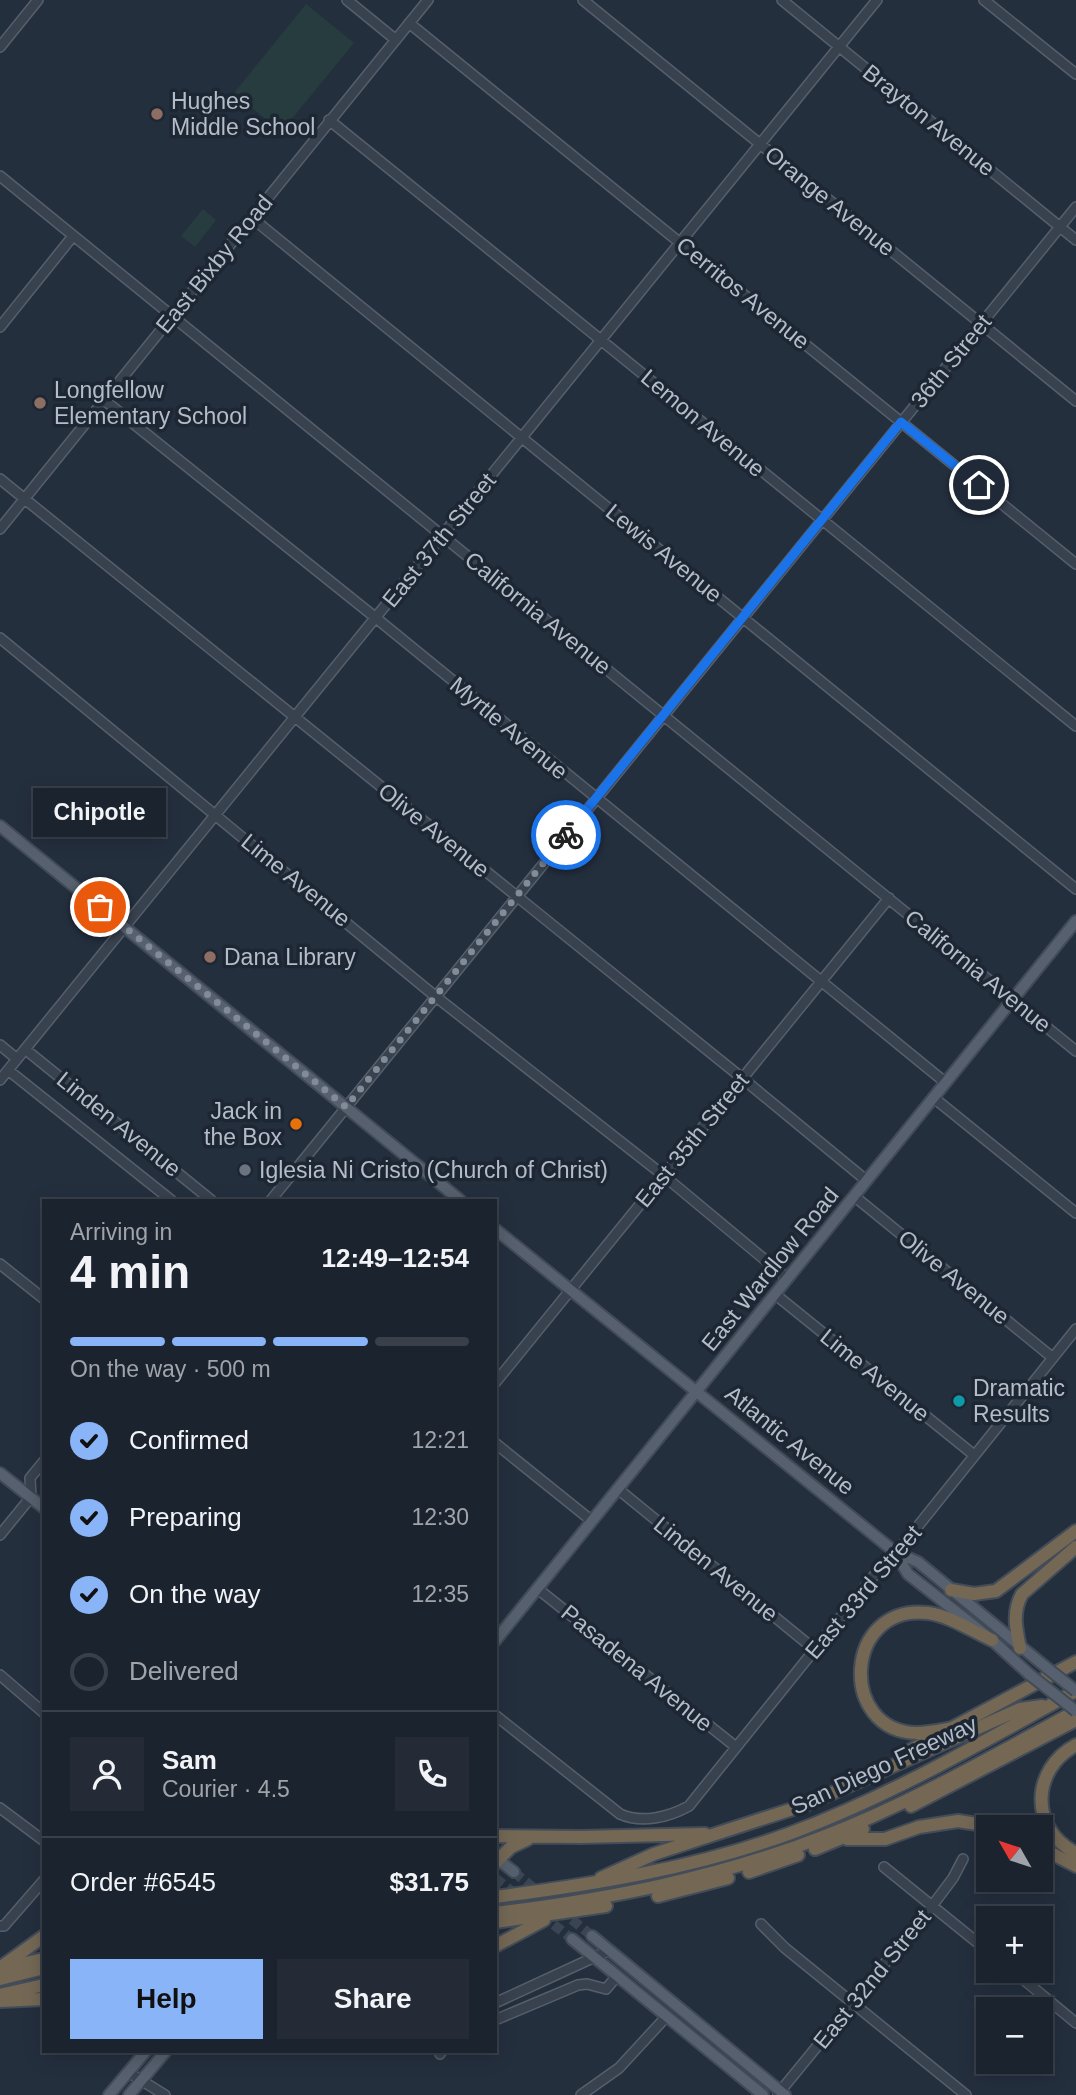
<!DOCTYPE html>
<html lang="en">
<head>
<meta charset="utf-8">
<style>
	:root { --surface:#1b232e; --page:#242b36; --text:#f1f3f6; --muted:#a0a4aa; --line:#39404a; --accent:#8ab4f8 }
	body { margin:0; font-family:Helvetica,sans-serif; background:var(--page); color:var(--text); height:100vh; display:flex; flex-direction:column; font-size:26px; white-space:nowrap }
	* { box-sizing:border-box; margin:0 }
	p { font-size:23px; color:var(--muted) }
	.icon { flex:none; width:38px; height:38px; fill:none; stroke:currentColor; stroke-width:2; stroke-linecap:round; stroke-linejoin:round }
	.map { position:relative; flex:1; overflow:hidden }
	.details { position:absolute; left:42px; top:1199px; width:455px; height:854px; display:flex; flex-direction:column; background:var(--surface); border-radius:0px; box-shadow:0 4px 18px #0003,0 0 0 2px var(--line) }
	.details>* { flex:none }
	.needle { width:46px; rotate:309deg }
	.tools { position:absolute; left:976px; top:1815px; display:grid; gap:14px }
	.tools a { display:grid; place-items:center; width:77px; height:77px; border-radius:0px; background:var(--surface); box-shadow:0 4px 18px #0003,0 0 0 2px var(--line); font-size:35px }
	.pin { position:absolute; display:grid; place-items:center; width:60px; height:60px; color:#fff; margin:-30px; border:4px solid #fff; border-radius:50%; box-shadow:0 2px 7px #0007 }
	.courier { position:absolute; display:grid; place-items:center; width:70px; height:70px; margin:-35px; border:5px solid #1a73e8; border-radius:50%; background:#fff; color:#222; box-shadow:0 2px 9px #0007 }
	.bubble { position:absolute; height:49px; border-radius:0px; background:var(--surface); box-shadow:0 4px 18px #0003,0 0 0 2px var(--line); font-size:23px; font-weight:600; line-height:49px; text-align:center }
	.headline em { font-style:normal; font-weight:600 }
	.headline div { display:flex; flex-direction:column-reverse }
	.headline { display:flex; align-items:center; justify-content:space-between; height:119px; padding:0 28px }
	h1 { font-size:46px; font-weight:600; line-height:52px }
	.bar { display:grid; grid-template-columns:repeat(4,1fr); gap:10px 7px; align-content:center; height:84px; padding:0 28px }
	.bar i { height:9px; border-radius:5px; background:var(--line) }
	.bar .selected { background:var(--accent) }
	.bar p { grid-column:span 4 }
	.line { display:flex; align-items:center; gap:18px; padding:0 28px; border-top:2px solid var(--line) }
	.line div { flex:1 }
	.round { display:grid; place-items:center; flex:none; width:74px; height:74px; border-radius:0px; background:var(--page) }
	ol { padding:0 28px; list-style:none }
	li { display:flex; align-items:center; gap:21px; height:77px }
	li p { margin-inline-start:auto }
	li .icon { padding:7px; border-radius:50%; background:var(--accent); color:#111; stroke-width:4 }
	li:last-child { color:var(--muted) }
	li i { width:38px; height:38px; border:4px solid var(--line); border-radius:50% }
	.primary-button { display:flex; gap:14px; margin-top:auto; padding:14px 28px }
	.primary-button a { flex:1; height:80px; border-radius:0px; background:var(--accent); color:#111; font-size:28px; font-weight:600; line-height:80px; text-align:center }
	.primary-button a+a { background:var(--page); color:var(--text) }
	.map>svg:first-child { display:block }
</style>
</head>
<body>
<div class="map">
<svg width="1076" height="2095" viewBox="0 0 1076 2095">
	<rect width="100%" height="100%" fill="#242f3e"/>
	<!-- green -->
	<path fill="#263c3f" d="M306,4l48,39 -73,89 -47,-39z
		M203,209l13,11 -21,27 -14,-11z"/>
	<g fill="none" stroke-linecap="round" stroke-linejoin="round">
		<!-- major-tunnel -->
		<path stroke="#3a4453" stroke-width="10" stroke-dasharray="10 5" stroke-linecap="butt" d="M514,1872l78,64
			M495,1878l77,61"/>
		<!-- minor casing -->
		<g stroke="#565f6c" stroke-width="12">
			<path id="minor" d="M347,0l49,40
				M583,0l493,401
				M782,0l294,240
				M984,0l92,74
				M409,23l667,541
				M0,47l38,-47
				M329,120c250,201 498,405 747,606
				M0,176l1076,875
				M252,218l824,671
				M0,327l73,-91
				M104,400l272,218 570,465
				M0,479l742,599 125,103
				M0,529l428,-529
				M0,638l435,358 228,179 125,104
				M0,1045l17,14
				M25,1049l186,151
				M8,1070l163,130
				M0,1080l877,-1080
				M934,1098l142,115
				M854,1196l199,162
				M271,1200l805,-993
				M0,1264l44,35
				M776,1295l198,160
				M495,1383l394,-485
				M495,1443l97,78
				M618,1489l196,160
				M0,1535l31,-38 -1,-19 14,-17
				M538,1589l198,158
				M0,1675l44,38
				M495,1715l125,99c22,10 49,3 69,-8l196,-244 21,-21 170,-212
				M0,1808l44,33
				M884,1867l105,85
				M761,1924l24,24 181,147
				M0,1926h4l40,-46
				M1012,1970l64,53
				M495,2003l115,-53
				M495,2020l83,-35 9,-1 19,5 11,-13
				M440,2054l2,-3
				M128,2072l37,23
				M778,2094l154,-188 21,-28 10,-19
				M581,2095l38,-27 47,-51"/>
		</g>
		<!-- major casing -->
		<g stroke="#414a57" stroke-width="14">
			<path id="major" d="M0,826l460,374
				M495,1229l400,323 23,10 129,106
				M0,1473l44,35
				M895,1552l13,22 84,66 37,34
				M495,1641l581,-720
				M495,1857l19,15
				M592,1936l193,159
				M572,1939l191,156
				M109,2095l37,-44
				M129,2095l37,-44"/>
		</g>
		<!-- highway casing -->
		<g stroke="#434c59" stroke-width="16">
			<path id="highway" d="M951,1590l23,4 22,-3 80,-60
				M1020,1648c-4,-19 -8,-36 2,-54l54,-47
				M954,1728c-12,2 -25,5 -37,5 -79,-1 -74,-130 11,-120 22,3 44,18 64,27
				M1076,1745c-45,24 -47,84 0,108
				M905,1753l171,-91
				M911,1806l165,-86
				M495,1836l86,1 124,-3
				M847,1839h38l34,-12 39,-6 38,6
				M1041,1848l35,18
				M815,1849l48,-20
				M495,1863l16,-16 17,-8
				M749,1872l49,-17
				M601,1878l53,-24 154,-50 212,-95 22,-3
				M658,1896l70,-18
				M495,1897c101,-13 200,-29 296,-64 100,-37 191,-91 285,-142
				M495,1913c114,-14 223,-35 330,-77 87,-33 169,-81 251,-125
				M495,1922l111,-16
				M495,1946l49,-26
				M7,1967l37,-8
				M0,1968l44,-32
				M0,1979l44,-11
				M0,1995l44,-10
				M0,2001l44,-2"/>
		</g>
		<!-- minor -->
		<use href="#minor" stroke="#38414e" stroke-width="9"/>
		<!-- major -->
		<use href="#major" stroke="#56606e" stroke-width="10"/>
		<!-- highway -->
		<use href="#highway" stroke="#746855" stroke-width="12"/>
		<!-- major-bridge casing -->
		<g stroke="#414a57" stroke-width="14" stroke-linecap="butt">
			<path id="major-bridge" d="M1047,1668l29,23
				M1029,1674l47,37"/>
		</g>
		<!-- major-bridge -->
		<use href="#major-bridge" stroke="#56606e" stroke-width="10"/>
	</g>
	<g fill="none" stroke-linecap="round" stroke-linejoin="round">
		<!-- done -->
		<path stroke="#828b98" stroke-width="7" stroke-dasharray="0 12.6" d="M100,907l246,200 220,-272"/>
		<!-- route -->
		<path stroke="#1a73e8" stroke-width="9" d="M566,835l335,-413 78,63"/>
	</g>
	<!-- markers -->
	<g fill="#8d6e63" stroke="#1d2633" stroke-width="2.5">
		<circle cx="157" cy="114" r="7"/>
		<circle cx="40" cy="403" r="7"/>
		<circle cx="210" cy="957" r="7"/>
	</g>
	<circle fill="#e8710a" stroke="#1d2633" stroke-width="2.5" cx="296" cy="1124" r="7"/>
	<circle fill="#6b7280" stroke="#1d2633" stroke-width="2.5" cx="245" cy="1170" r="7"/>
	<circle fill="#0f9aa8" stroke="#1d2633" stroke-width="2.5" cx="959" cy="1401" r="7"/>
	<g text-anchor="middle" stroke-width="7" stroke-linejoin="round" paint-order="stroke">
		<!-- poi labels -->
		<g font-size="23" fill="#b4bcc9" stroke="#1d2633" text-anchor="start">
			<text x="171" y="109">Hughes<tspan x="171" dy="26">Middle School</tspan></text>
			<text x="54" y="398">Longfellow<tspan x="54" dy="26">Elementary School</tspan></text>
			<text x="224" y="965">Dana Library</text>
			<text x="282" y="1119" text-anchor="end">Jack in<tspan x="282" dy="26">the Box</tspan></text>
			<text x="259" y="1178">Iglesia Ni Cristo (Church of Christ)</text>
			<text x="973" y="1396">Dramatic<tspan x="973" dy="26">Results</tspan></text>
		</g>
		<!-- street labels -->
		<g font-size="23" fill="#b4bcc9" stroke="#1d2633">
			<text transform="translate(929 120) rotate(39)" y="8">Brayton Avenue</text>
			<text transform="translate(830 201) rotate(39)" y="8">Orange Avenue</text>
			<text transform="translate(214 264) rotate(-51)" y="8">East Bixby Road</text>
			<text transform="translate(743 293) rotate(39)" y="8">Cerritos Avenue</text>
			<text transform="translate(951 361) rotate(-51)" y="8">36th Street</text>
			<text transform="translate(703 423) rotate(40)" y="8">Lemon Avenue</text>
			<text transform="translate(439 540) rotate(-51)" y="8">East 37th Street</text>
			<text transform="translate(664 553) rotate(39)" y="8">Lewis Avenue</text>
			<text transform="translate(538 613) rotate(39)" y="8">California Avenue</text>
			<text transform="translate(509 728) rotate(40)" y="8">Myrtle Avenue</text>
			<text transform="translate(434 830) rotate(39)" y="8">Olive Avenue</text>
			<text transform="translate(296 880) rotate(39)" y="8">Lime Avenue</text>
			<text transform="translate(978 971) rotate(39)" y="8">California Avenue</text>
			<text transform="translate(119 1124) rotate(39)" y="8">Linden Avenue</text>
			<text transform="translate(692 1140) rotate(-51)" y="8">East 35th Street</text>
			<text transform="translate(770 1269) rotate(-51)" y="8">East Wardlow Road</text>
			<text transform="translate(954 1277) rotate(39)" y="8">Olive Avenue</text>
			<text transform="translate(875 1375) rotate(39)" y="8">Lime Avenue</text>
			<text transform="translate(790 1440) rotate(39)" y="8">Atlantic Avenue</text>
			<text transform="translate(716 1569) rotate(39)" y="8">Linden Avenue</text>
			<text transform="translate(863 1592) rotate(-50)" y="8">East 33rd Street</text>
			<text transform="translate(637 1668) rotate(39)" y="8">Pasadena Avenue</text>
			<text transform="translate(884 1765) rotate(-25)" y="8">San Diego Freeway</text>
			<text transform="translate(872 1979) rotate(-51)" y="8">East 32nd Street</text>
		</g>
	</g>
</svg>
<div class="tools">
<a><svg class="needle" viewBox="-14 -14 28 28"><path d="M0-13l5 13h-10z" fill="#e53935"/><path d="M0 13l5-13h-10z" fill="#a0a4aa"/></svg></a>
<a>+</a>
<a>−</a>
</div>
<div class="pin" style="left:100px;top:907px;background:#ea580c"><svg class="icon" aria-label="bag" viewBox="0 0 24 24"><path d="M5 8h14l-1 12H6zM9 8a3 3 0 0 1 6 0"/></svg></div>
<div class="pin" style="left:979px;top:485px;background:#1f2937"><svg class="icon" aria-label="home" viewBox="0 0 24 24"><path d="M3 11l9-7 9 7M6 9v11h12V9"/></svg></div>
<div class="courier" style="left:566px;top:835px"><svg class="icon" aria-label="bike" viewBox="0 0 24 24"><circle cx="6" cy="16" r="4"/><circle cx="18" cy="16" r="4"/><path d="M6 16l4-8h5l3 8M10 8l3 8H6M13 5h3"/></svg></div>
<div class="bubble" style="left:33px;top:788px;width:133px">Chipotle</div>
<section class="details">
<div class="headline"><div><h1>4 min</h1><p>Arriving in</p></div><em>12:49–12:54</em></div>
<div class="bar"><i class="selected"></i><i class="selected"></i><i class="selected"></i><i></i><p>On the way · 500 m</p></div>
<ol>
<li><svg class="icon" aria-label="check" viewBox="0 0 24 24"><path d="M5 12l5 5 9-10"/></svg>Confirmed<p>12:21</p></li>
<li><svg class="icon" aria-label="check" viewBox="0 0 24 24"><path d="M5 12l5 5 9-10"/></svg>Preparing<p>12:30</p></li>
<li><svg class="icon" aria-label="check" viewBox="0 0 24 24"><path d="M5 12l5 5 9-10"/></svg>On the way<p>12:35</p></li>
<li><i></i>Delivered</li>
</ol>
<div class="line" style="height:126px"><a class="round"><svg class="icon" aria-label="person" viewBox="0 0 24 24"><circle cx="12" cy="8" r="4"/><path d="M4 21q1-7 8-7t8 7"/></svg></a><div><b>Sam</b><p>Courier · 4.5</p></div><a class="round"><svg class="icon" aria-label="phone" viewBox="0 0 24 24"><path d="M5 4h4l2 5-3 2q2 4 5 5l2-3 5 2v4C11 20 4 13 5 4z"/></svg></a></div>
<div class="line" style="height:91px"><div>Order #6545</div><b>$31.75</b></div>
<div class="primary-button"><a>Help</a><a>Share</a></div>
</section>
</div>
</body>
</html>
